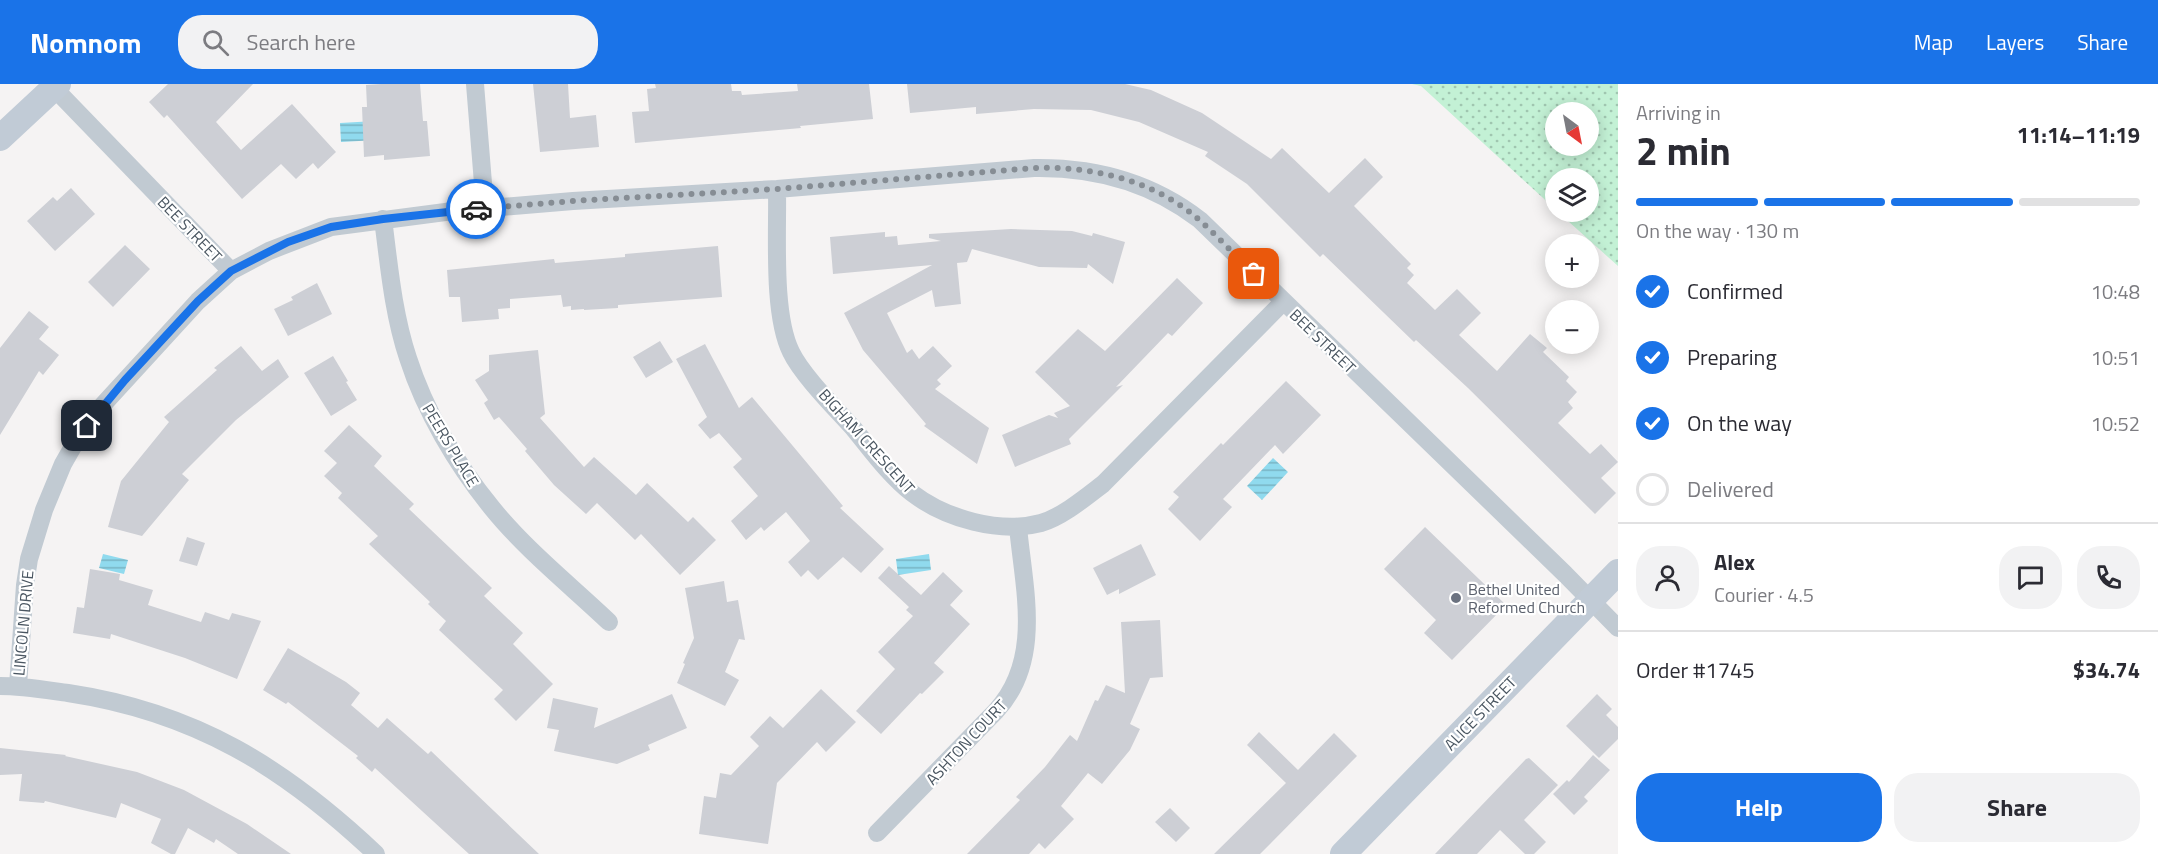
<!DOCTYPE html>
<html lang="en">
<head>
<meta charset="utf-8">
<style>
	:root { --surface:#fff; --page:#f2f2f3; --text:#2b2b33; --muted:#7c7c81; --line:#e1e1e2; --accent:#1a73e8 }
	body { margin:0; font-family:"Titillium Web",sans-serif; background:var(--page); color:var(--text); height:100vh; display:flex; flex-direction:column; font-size:22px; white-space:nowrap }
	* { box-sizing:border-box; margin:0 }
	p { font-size:20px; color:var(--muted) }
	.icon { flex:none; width:33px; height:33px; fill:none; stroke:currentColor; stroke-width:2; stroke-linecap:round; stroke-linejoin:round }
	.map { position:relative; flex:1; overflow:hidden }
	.details { display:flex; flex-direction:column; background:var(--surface); width:540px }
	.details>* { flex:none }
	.needle { width:39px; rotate:148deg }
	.fabs { position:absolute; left:1545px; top:18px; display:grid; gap:12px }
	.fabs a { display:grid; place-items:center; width:54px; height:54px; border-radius:50%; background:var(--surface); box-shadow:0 3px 15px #0003; font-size:30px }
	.pin { position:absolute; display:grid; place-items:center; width:51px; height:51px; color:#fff; margin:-26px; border-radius:12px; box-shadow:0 3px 9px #0006 }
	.courier { position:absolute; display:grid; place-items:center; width:60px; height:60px; margin:-30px; border:4px solid #1a73e8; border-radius:50%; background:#fff; color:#222; box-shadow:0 2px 8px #0007 }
	.headline em { font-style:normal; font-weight:700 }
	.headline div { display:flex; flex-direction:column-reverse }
	.headline { display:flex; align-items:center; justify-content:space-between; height:102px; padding:0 18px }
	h1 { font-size:39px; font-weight:700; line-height:45px }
	.bar { display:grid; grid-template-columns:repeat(4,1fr); gap:9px 6px; align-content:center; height:72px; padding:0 18px }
	.bar i { height:8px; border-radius:4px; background:var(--line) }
	.bar .active { background:var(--accent) }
	.bar p { grid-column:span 4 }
	.line { display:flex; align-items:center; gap:15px; padding:0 18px; border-top:2px solid var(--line) }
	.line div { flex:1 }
	.round { display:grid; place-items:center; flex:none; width:63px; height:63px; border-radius:24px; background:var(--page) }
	ol { padding:0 18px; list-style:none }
	li { display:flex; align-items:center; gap:18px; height:66px }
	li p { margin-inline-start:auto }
	li .icon { padding:6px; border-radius:50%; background:var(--accent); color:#fff; stroke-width:4 }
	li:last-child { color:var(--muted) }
	li i { width:33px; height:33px; border:3px solid var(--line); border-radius:50% }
	.button { display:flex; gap:12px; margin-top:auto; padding:12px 18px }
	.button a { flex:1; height:69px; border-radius:24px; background:var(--accent); color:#fff; font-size:24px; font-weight:700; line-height:69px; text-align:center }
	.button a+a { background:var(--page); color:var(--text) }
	header { display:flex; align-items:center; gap:36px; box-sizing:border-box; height:84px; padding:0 30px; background:var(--accent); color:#fff }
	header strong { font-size:28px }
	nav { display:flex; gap:33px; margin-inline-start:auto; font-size:21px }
	.search { width:420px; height:54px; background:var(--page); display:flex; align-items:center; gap:15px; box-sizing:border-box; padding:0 21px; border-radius:24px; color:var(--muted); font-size:22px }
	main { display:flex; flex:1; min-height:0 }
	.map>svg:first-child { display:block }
</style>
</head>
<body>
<header>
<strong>Nomnom</strong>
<div class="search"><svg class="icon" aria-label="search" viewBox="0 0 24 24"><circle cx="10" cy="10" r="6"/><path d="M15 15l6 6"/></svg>Search here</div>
<nav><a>Map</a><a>Layers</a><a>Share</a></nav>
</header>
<main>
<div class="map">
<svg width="1618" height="770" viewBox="0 0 1618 770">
	<defs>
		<pattern id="park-dots" width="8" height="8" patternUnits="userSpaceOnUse" patternTransform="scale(1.5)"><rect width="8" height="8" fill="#c3f1d5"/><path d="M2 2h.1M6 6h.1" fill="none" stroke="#a0c6b0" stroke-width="1.8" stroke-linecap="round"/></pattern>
		<pattern id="water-rules" width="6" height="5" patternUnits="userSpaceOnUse" patternTransform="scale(1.5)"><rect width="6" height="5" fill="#90daee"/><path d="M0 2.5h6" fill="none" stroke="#78b4c4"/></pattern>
	</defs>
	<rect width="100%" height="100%" fill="#f5f3f3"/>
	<!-- park -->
	<path fill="url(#park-dots)" fill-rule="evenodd" d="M1412,0h206v182l-60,-54h30v-34h-32l-1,31 -134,-123zM1556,28h32v34h-32z"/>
	<!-- water -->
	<path fill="url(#water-rules)" d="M375,37l2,19 -36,2 -1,-19z
		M1273,374l15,14 -26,28 -15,-14z
		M103,470l25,6 -4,14 -25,-6z
		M929,470l2,16 -33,5 -2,-16z"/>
	<!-- building -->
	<path fill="#cdcfd5" d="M168,0h85l-37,38 25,28 51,-46 44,48 -18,17 -5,-6 -17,16 -15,-15 -39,35 -75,-84 -3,3 -15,-16z
		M381,0h39l3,37h4l3,35 -46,4v-5l-20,2 -2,-50h5l-1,-22z
		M533,0h35l2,34 26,-3 3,32 -59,5z
		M655,0h76l1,7h9l1,4 56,-4 -1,-7h72l4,35 -73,7 1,2 -166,15 -3,-31 17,-1 -2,-22 9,-1z
		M907,0h218l26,6 51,23 69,46 11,-11 47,45 36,-35 18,19 -29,29 57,58 -4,4 7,7 -7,8 28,27 22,-21 24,24 -22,22 38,36 33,-37 17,14 -4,4 26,25 -3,4 11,11 -9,10 5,6 -15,15 32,31 11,-10 17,18 -17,16 15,15 -21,21 -127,-126 -52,-48 -2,2 -91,-88 -3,3 -73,-73 -42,-28 3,-4 -69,-30 -48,-12 -57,-1 -58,5v-7l-66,6z
		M71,104l24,26 -40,37 -28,-30 26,-24 4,4z
		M1011,145l61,2 20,5 1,-3 32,9 -12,42 -25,-20 -1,4 -48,-1 -67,-18 -5,13 -10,1 4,41 -26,3 -3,-17 -45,23 20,40 5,-4 7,10 14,-13 19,20 -15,14 4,4 -6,5 54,39 -12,36 -53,-38 2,-2 -63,-74 -19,-37 88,-48 -99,9 -3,-37 55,-5v5l12,-1 1,9 43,-4 -12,-3v-4z
		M125,161l25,24 -37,38 -25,-25z
		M718,162l4,51 -104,8v3l-34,2v-1l-13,1v-4l-8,1 -2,-12 -51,4v9l-12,1 1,10 -37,3 -2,-25h-11l-2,-27 107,-11 1,4 70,-6v-3z
		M1177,194l26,25 -31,33 -4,-3 -52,54 7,-2 -54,54 2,5 -56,23 -13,-32 47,-20 9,3 -4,-5 16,-7 -35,-34 43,-43 27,22z
		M317,199l15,31 -44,22 -14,-27 19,-9 -2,-3z
		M29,227l20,16 -10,12 20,16 -16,20 -4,-4 -39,64v-87z
		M660,257l13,21 -27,16 -13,-21z
		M705,260l34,64 13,-11 91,109 -3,2 44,41 -23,24 -18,-16 -25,23 -10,-10 -7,7 -13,-15 22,-21 -24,-29 -22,19 -3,-4 -15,13 -15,-19 27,-25 -25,-29 9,-8 -23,-26 -9,6 -12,-14 9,-8 -31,-58z
		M241,262l21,25 16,-12 11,18 -53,43 -54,54 7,6 -47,56 -34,-9 13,-46 48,-59 -5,-5 53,-47 -3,-2z
		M538,266l7,64 -5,4 44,49 10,-10 42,38 11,-12 41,39 5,-5 23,23 -36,35 -39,-41 -6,6 -38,-37 -11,11 -32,-29 -29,-34 2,-2 -28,-32 -5,3 -10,-17 4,-3 -13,-20 14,-9v-16z
		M333,272l15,25 -2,1 11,18 -26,16 -27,-43z
		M1286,297l35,34 -38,39 -8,-9 -52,54 9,8 -32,34 -32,-32 11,-12 -6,-5 48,-49 2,2z
		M349,341l33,31 -8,10 40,38 -5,5 83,79 -8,8 39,37 -10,11 40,40 -37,37 -22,-22 9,-9 -64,-60 7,-9 -18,-17 2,-2 -61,-58 9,-8 -40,-38 4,-5 -18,-17 13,-13 -13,-12z
		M1425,443l81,78 -54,55 -28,-27 12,-13 -52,-51z
		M187,453l18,6 -8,23 -18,-5z
		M1141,460l15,31 -37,19v-5l-12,6 -14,-27z
		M889,482l32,29 22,-23 20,19 -13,14 20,19 -36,39 10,9 -22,22 -2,-1 -39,41 -25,-23 39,-42 -17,-17 35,-36 -7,-6 3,-3 -31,-29z
		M90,485l30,5 -1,6 34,10 -5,15 53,17 4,-10 24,8 3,-7 29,8 -24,58 -52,-21 -74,-24 -1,5 -37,-6 4,-26 7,1z
		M724,497l3,21 11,-2 7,40 -6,-1 -14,33 14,8 -14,26 -48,-23 8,-19 -2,-1 11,-25 -9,-50z
		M1160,536l3,57 -13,1 -20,46 10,5 -10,21 -28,34 -14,-11 -27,33 13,13 -29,30 -6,-6 -10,11h-62l53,-54 -4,-3 29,-30 25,-32 7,6 18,-41 3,1 8,-16 19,8 -4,-71z
		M288,564l58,34 14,11 -9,12 27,23 9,-10 41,36 3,-3 108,103h-70l-94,-86 -3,4 -16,-14 2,-2 -70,-54 -2,2 -23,-14z
		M821,605l35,33 -30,30 -9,-10 -40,41 -9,61 -69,-10 5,-38 12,2 4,-25 11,2 28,-29 -9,-9 20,-21 13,12z
		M672,610l15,34 -39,17 2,5 -33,14 -63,-13 5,-21 -12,-2 6,-30 45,10 -4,20z
		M1597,610l15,15 -6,6 12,12v12l-19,19 -33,-32z
		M1259,648l39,38 36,-37 23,23 -97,98h-46l72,-71 -39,-38z
		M0,664l66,7 -1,1 72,16 47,18 63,34 44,30h-53l-22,-15 -2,4 -26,-15 -13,26h-4l-20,-11 10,-24 -40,-16 -5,15 -71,-17 -1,2 -25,-2 3,-27 -22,1z
		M1593,671l17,15 -26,27 4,4 -14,14 -21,-21 14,-14 2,2z
		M1529,674l29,27 -34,35 22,22 -12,12h-9l-25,-24 -23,24h-42l91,-95z
		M1170,724l20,20 -14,14 -21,-20z"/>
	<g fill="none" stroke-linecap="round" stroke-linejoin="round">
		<!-- street -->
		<path stroke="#c1cad2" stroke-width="18" d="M475,0l10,124
			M54,4l177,183
			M777,105c1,43 -5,125 14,163 11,23 45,57 63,77 18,22 36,47 58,64 34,26 88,41 129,30 21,-6 45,-26 62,-39l180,-182
			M383,135c6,46 10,94 25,139 17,53 48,106 84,150 34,42 78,77 117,114
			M0,602c23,0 46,4 68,7 127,19 216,74 308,161
			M18,602l7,-101 4,-26 15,-49 19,-46 12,-21 25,-35 98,-107 33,-30 38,-20 62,-24 122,-16 120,-10 204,-12 257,-21c62,-1 117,14 166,52l365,354 53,54
			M877,749l119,-122c47,-51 28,-121 22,-184"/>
		<!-- secondary -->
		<path stroke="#c1cbd6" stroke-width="26" d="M0,54l58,-54
			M1343,770l275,-282"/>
	</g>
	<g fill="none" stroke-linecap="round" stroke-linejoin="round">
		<!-- done -->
		<path stroke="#868d94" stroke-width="6" stroke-dasharray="0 10.8" d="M476,125l97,-8 204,-12 257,-21c53,-2 110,10 153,42 25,19 45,43 67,64"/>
		<!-- route -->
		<path stroke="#1a73e8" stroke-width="8" d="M87,342l38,-46 73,-79 33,-30 57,-29 43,-15 52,-8 93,-10"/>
	</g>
	<!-- markers -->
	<circle fill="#6b7280" stroke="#fff" stroke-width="2" cx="1456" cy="514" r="6"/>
	<g text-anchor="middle" stroke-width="4.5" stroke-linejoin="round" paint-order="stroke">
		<!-- street labels -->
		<g font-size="16" fill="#4a5661" stroke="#fff">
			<text transform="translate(190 145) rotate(46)" y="6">BEE STREET</text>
			<text transform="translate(1323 257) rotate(44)" y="6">BEE STREET</text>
			<text transform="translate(867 357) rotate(48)" y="6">BIGHAM CRESCENT</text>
			<text transform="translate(451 361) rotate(59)" y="6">PEERS PLACE</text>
			<text transform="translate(23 539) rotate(-85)" y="6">LINCOLN DRIVE</text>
			<text transform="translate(1480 629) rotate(-46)" y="6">ALICE STREET</text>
			<text transform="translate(966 658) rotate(-47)" y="6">ASHTON COURT</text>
		</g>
		<!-- worship labels -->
		<g font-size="16" fill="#5b616d" stroke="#fff" text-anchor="start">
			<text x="1468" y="511">Bethel United<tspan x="1468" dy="18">Reformed Church</tspan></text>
		</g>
	</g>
</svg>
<div class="fabs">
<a><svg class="needle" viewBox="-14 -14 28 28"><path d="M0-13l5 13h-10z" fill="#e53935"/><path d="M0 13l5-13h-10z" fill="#7c7c81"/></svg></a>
<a><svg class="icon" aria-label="layers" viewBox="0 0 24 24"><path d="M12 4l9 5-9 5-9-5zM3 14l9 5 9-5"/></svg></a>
<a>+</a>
<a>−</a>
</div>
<div class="pin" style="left:1254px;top:190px;background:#ea580c"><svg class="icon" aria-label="bag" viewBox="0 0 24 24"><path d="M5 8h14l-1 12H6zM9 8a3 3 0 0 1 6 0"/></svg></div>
<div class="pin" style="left:87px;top:342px;background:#1f2937"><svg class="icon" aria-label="home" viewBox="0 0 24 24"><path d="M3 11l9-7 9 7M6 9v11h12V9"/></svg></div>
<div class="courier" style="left:476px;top:125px"><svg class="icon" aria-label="car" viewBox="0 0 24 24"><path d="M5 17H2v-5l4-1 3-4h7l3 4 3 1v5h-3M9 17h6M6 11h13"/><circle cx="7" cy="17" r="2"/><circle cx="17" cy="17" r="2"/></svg></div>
</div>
<section class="details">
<div class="headline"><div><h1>2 min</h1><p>Arriving in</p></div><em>11:14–11:19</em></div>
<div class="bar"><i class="active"></i><i class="active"></i><i class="active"></i><i></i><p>On the way · 130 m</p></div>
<ol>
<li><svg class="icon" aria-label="check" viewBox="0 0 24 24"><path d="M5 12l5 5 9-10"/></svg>Confirmed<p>10:48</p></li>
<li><svg class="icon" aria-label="check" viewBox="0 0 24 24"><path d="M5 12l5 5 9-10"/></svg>Preparing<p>10:51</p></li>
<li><svg class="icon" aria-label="check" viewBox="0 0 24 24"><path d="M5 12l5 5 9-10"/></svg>On the way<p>10:52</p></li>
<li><i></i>Delivered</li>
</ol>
<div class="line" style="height:108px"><a class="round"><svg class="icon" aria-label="person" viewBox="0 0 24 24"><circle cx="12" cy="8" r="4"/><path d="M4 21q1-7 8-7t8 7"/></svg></a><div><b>Alex</b><p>Courier · 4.5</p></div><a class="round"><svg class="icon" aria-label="chat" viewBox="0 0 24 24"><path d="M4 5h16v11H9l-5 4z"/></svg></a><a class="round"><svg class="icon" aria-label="phone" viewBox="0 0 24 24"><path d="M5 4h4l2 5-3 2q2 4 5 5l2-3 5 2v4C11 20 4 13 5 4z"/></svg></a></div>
<div class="line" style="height:78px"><div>Order #1745</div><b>$34.74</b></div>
<div class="button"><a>Help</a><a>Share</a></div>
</section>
</main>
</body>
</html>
